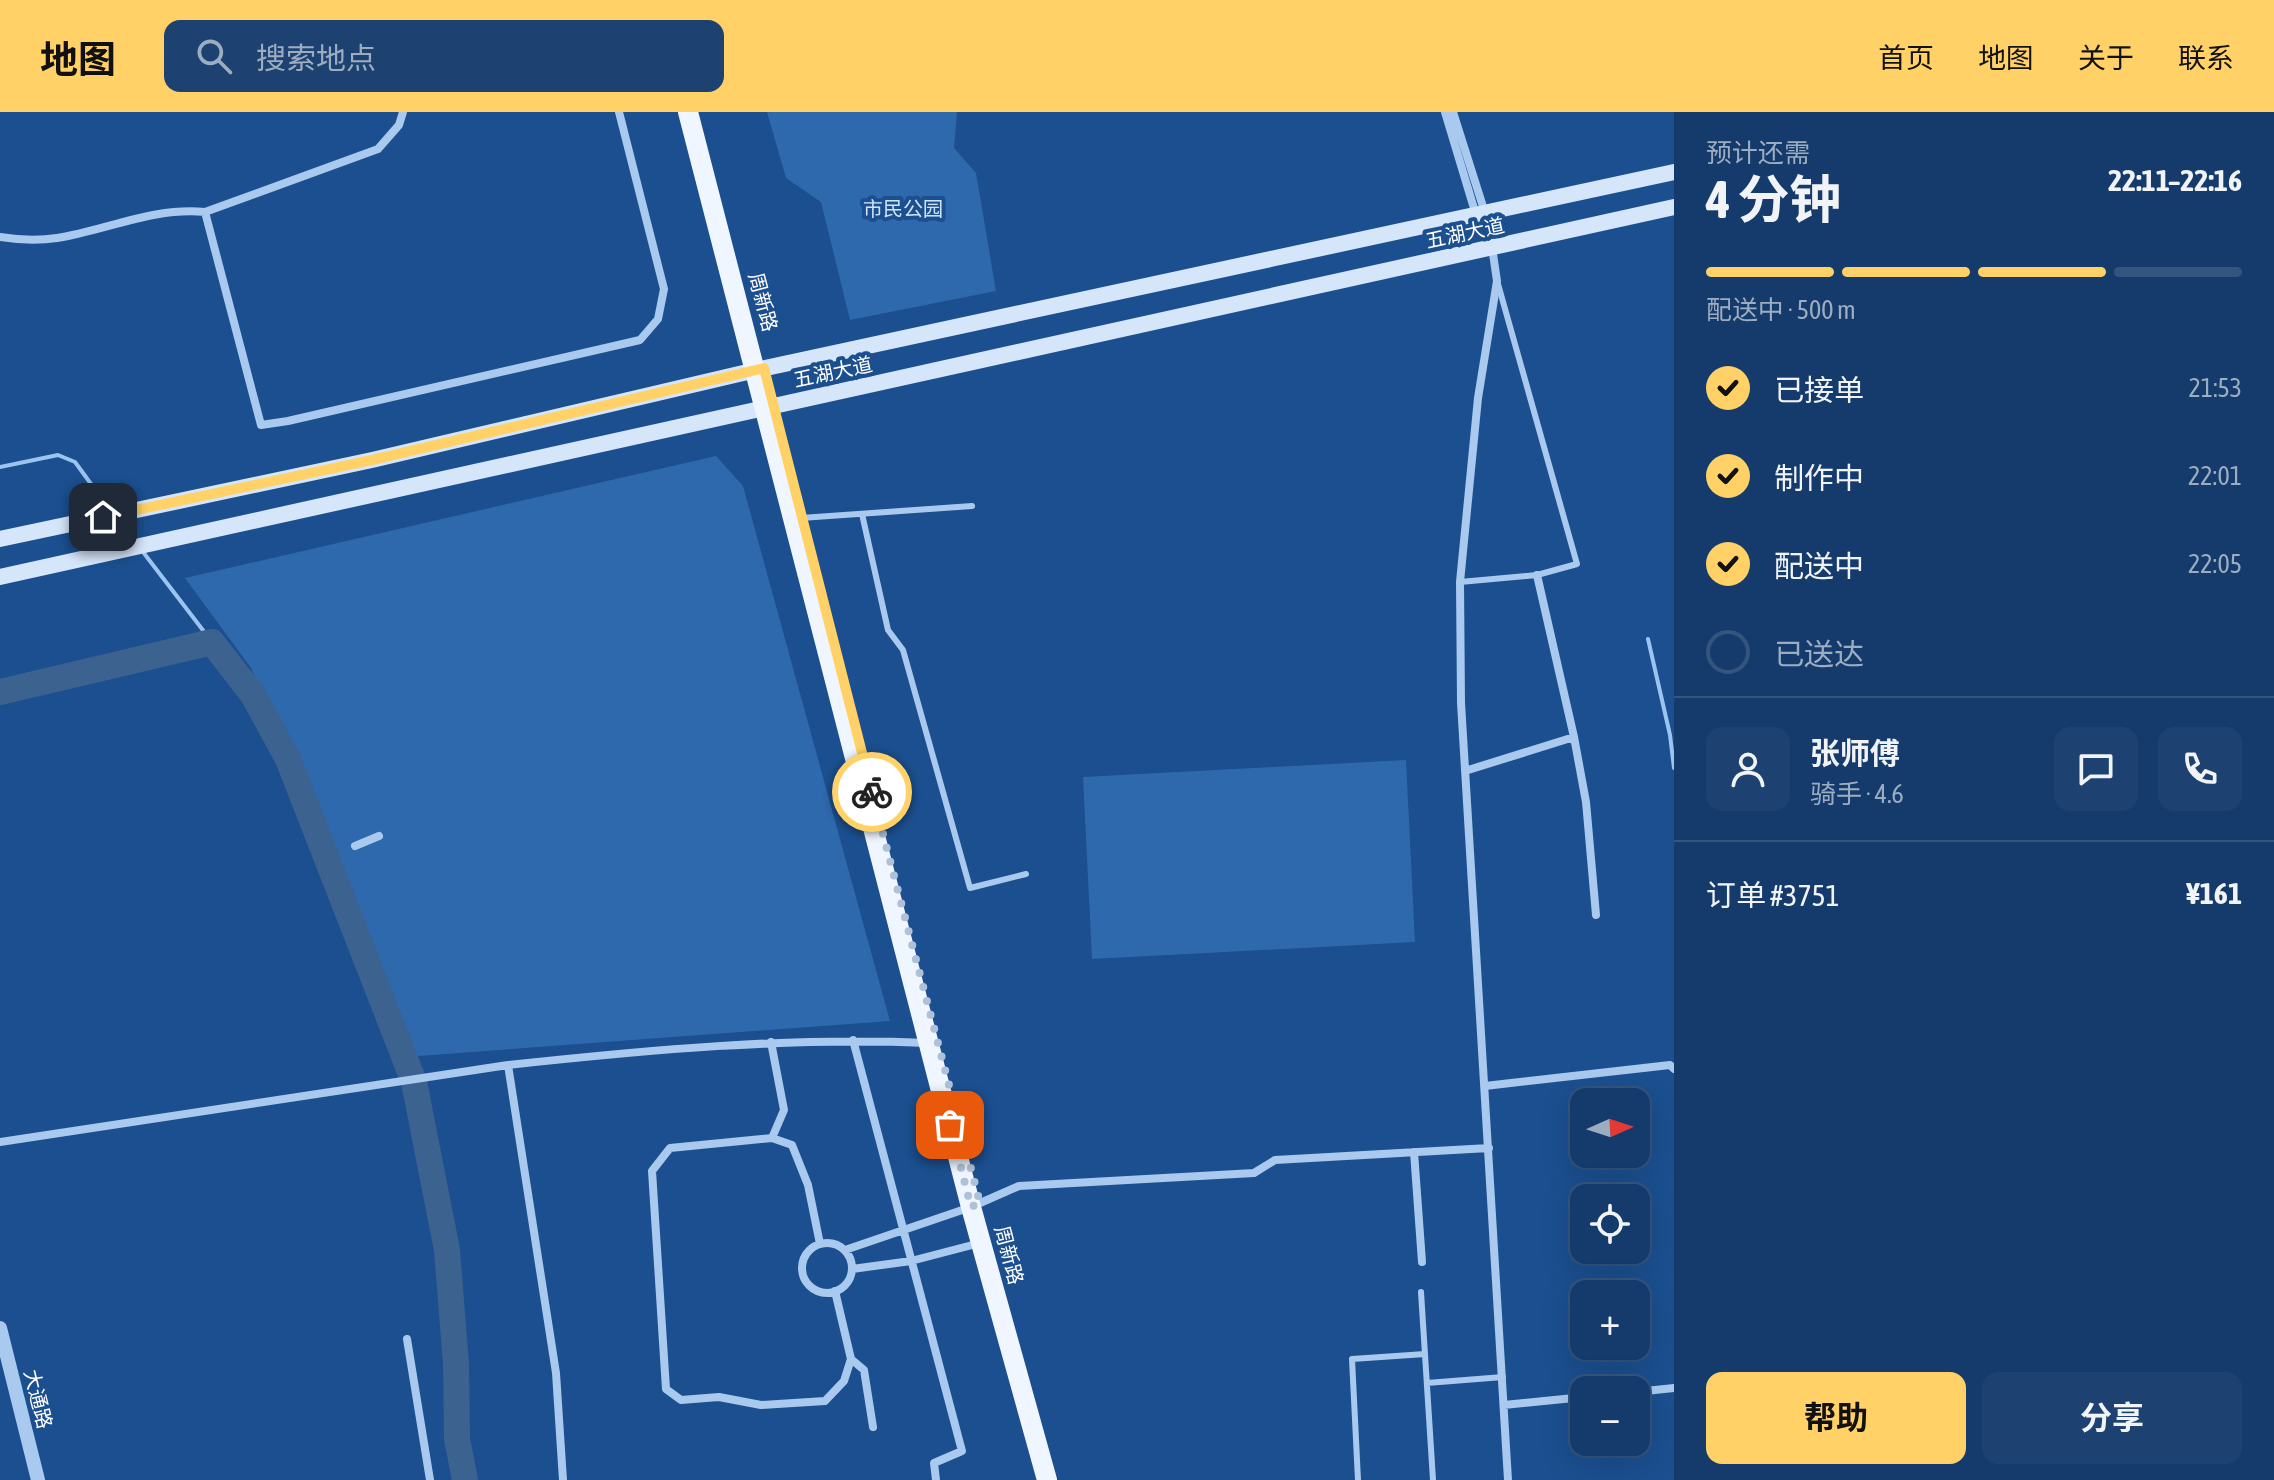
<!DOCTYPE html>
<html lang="zh">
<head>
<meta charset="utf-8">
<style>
	:root { --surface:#143b6b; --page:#1d4271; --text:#f1f3f6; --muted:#9dadc1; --line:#33557e; --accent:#ffd166 }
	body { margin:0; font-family:"Asap Condensed","Noto Sans SC",sans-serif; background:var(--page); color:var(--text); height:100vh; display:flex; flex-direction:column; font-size:30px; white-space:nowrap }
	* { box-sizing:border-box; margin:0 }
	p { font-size:26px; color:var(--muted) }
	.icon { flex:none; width:44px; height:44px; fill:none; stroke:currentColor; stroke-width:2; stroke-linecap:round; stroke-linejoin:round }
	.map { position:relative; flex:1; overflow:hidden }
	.drawer { display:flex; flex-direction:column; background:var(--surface); width:600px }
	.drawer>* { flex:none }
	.needle { width:52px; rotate:87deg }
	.tools { position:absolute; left:1570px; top:976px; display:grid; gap:16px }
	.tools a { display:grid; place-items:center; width:80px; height:80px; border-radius:16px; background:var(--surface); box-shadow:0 8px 32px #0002,0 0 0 2px var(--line); font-size:40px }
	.pin { position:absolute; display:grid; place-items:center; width:68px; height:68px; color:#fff; margin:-34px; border-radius:16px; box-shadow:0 4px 12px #0006 }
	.courier { position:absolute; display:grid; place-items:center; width:80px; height:80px; margin:-40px; border:6px solid #ffd166; border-radius:50%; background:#fff; color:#222; box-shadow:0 2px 10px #0007 }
	.overview em { font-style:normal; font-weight:700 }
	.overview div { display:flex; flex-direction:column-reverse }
	.overview { display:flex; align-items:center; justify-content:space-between; height:136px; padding:0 32px }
	h1 { font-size:52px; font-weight:700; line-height:60px }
	.bar { display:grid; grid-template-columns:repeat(4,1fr); gap:12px 8px; align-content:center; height:96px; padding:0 32px }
	.bar i { height:10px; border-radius:6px; background:var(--line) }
	.bar .active { background:var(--accent) }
	.bar p { grid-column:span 4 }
	.line { display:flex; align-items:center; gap:20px; padding:0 32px; border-top:2px solid var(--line) }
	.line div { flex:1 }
	.round { display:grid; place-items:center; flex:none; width:84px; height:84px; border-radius:16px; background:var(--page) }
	ol { padding:0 32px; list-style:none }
	li { display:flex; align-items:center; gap:24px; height:88px }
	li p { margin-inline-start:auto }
	li .icon { padding:8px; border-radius:50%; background:var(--accent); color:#111; stroke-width:4 }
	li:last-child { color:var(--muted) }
	li i { width:44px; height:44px; border:4px solid var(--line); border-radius:50% }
	.button { display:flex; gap:16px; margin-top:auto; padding:16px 32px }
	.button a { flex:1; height:92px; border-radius:16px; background:var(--accent); color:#111; font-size:32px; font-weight:700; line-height:92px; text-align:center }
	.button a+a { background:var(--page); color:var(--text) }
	header { display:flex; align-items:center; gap:48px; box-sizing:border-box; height:112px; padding:0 40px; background:var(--accent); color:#111 }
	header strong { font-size:38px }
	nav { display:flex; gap:44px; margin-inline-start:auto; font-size:28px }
	.search { width:560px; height:72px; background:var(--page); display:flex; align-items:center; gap:20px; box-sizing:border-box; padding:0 28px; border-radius:16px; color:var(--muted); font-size:30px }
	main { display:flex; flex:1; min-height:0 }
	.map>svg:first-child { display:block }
</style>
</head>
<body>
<header>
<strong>地图</strong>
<div class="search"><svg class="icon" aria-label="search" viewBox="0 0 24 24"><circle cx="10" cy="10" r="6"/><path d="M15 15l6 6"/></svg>搜索地点</div>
<nav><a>首页</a><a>地图</a><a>关于</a><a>联系</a></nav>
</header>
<main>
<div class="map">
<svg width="1674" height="1368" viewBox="0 0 1674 1368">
	<rect width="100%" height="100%" fill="#1b4f8f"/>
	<!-- green -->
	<path fill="#2e69ad" d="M767,0h190l-3,36 22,25 20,118 -146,29 -29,-118 -35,-24z
		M716,344l27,30 147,535 -486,36 -153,-389 -66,-90z
		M1406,648l9,182 -323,17 -9,-182z"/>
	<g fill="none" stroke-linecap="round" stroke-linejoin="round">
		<!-- stream -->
		<path stroke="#9cc4f0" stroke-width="4" d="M0,355l58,-12 17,7 35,48
			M118,408l17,22
			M143,440l69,90
			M1648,527l22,96 4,33"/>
		<!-- river -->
		<path stroke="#3c6290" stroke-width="26" d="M0,580l212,-50 41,53 35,64 126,323 33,168 9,114 1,75 8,41"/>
		<!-- service -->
		<path stroke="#a9c9ee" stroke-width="6" d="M862,402l26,116 15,20 67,238 56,-14
			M801,406l171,-12
			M1460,470l77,-7 40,-11 -79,-280
			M1421,1180l12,188
			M1427,1271l76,-6
			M1358,1368l-6,-121 73,-5"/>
		<!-- minor -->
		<path stroke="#a9c9ee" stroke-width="8" d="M1445,0l31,103
			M1453,0l32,101
			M205,100l173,-63 21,-24 4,-13
			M0,125c19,3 38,4 57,1 50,-8 96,-31 148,-26l56,213 27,-4 352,-81 18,-21 6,-30 -45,-177
			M1492,135l5,34 -19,117 -18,184 1,121 47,777
			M1537,463l37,162 12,65 10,113
			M1465,659l109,-34
			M355,734l24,-10
			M853,928l109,411 -28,12 2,17
			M771,930l13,68 -12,28 -102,10 -18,23 14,218 15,11 38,-3 42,8 64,-4 19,-20 7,-22 -16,-68
			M1485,974l185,-21 4,4
			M772,1026l20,7 16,40 12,59
			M0,1030l508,-77
			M1414,1040l8,110
			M802 1156a25 25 0 1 1 50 0a25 25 0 1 1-50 0Z
			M845,1138l126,-43 48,-21 235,-13 21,-13 214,-12
			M852,1157l59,-8 69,-18
			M407,1227l23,141
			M851,1247l13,11 9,57
			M1636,1280l38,-4
			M1504,1293l80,-8
			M563,1368l-7,-107 -48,-308c139,-15 279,-28 419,-22"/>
		<!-- tertiary -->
		<path stroke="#a9c9ee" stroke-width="14" d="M0,1216l38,152"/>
		<!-- secondary -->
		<path stroke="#d6e6fa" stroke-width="16" d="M0,427l372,-79 384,-90 918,-198
			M0,465l1674,-370"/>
		<!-- primary -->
		<path stroke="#f0f6ff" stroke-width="20" d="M688,0l283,1095 76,273"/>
	</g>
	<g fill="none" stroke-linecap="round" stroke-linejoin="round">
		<!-- done -->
		<path stroke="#afc1d8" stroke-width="8" stroke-dasharray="0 14.4" d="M872,680l108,411 -9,4 -21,-82"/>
		<!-- route -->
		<path stroke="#ffd166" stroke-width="10" d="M103,405l269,-57 392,-92 108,424"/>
	</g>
	<g text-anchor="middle" stroke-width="8" stroke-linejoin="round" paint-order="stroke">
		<!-- park labels -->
		<g font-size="20" fill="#cfe3fa" stroke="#1b4f8f">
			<text x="903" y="104">市民公园</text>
		</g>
		<!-- street labels -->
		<g font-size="20" fill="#fff" stroke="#1b4f8f">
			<text transform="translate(1465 121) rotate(-12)" y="7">五湖大道</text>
			<text transform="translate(763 190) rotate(75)" y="7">周新路</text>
			<text transform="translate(833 260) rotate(-12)" y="7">五湖大道</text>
			<text transform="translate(1009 1143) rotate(75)" y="7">周新路</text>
			<text transform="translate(38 1287) rotate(76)" y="7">大通路</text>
		</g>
	</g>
</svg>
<div class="tools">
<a><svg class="needle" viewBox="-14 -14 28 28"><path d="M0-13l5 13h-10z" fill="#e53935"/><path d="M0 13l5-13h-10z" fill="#9dadc1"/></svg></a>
<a><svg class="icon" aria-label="locate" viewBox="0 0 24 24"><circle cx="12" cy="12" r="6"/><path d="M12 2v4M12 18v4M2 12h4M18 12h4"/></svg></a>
<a>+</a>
<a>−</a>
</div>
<div class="pin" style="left:950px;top:1013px;background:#ea580c"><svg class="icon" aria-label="bag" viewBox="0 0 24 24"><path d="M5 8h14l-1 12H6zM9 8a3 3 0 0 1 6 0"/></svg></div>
<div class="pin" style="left:103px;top:405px;background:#1f2937"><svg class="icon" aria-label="home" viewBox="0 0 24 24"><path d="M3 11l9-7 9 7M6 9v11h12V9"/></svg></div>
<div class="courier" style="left:872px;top:680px"><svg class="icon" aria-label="bike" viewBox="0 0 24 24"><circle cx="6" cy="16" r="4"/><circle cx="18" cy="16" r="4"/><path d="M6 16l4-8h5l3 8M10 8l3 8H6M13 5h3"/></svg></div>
</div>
<section class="drawer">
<div class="overview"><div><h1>4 分钟</h1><p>预计还需</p></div><em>22:11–22:16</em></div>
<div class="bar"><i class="active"></i><i class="active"></i><i class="active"></i><i></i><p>配送中 · 500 m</p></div>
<ol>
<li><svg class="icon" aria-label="check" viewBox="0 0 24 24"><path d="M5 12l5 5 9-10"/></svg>已接单<p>21:53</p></li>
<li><svg class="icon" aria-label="check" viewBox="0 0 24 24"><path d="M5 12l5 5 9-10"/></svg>制作中<p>22:01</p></li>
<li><svg class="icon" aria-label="check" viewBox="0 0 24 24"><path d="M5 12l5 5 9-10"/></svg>配送中<p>22:05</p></li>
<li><i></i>已送达</li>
</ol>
<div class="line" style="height:144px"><a class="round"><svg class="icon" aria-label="person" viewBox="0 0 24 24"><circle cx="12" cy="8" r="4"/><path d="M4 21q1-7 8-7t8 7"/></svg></a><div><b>张师傅</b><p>骑手 · 4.6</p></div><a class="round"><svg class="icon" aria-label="chat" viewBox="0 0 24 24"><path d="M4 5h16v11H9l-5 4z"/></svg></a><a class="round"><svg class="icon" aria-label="phone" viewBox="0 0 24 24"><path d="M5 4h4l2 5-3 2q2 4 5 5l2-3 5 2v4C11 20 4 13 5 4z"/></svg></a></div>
<div class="line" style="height:104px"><div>订单 #3751</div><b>¥161</b></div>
<div class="button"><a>帮助</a><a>分享</a></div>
</section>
</main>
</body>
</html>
